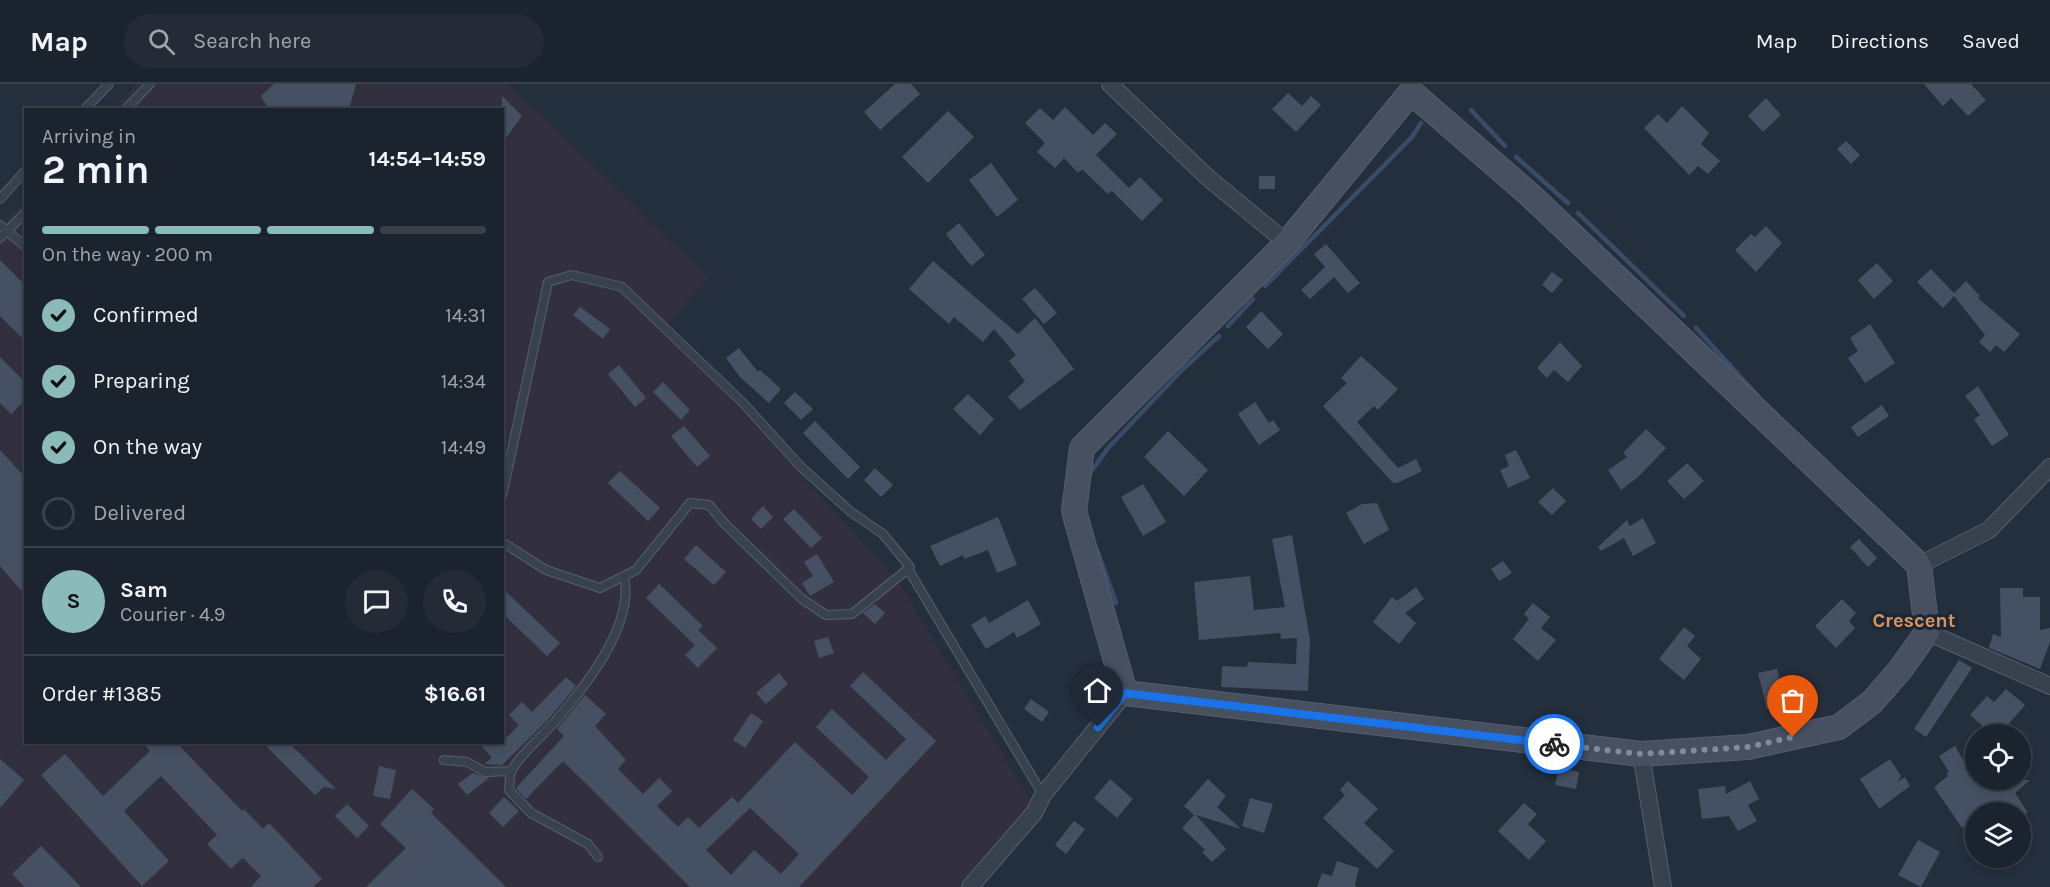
<!DOCTYPE html>
<html lang="en">
<head>
<meta charset="utf-8">
<style>
	:root { --surface:#1b232e; --page:#242b36; --text:#f1f3f6; --muted:#a0a4aa; --line:#39404a; --accent:#8bbbb9 }
	body { margin:0; font-family:Karla,sans-serif; background:var(--page); color:var(--text); height:100vh; display:flex; flex-direction:column; font-size:22px; white-space:nowrap }
	* { box-sizing:border-box; margin:0 }
	p { font-size:20px; color:var(--muted) }
	.icon { flex:none; width:33px; height:33px; fill:none; stroke:currentColor; stroke-width:2; stroke-linecap:round; stroke-linejoin:round }
	.map { position:relative; flex:1; overflow:hidden }
	.side { position:absolute; left:24px; top:24px; width:480px; height:636px; display:flex; flex-direction:column; background:var(--surface); border-radius:0px; box-shadow:0 3px 9px #0003,0 0 0 2px var(--line) }
	.side>* { flex:none }
	.controls { position:absolute; left:1965px; top:640px; display:grid; gap:12px }
	.controls a { display:grid; place-items:center; width:66px; height:66px; border-radius:50%; background:var(--surface); box-shadow:0 3px 9px #0003,0 0 0 2px var(--line); font-size:30px }
	.pin { position:absolute; display:grid; place-items:center; width:51px; height:51px; color:#fff; margin:-62px -26px; border-radius:50% 50% 50% 0; rotate:-45deg; box-shadow:0 0 6px #0007 }
	.pin .icon { rotate:45deg }
	.courier { position:absolute; display:grid; place-items:center; width:60px; height:60px; margin:-30px; border:4px solid #1a73e8; border-radius:50%; background:#fff; color:#222; box-shadow:0 2px 8px #0007 }
	.summary em { font-style:normal; font-weight:700 }
	.summary div { display:flex; flex-direction:column-reverse }
	.summary { display:flex; align-items:center; justify-content:space-between; height:102px; padding:0 18px }
	h1 { font-size:39px; font-weight:700; line-height:45px }
	.bar { display:grid; grid-template-columns:repeat(4,1fr); gap:9px 6px; align-content:center; height:72px; padding:0 18px }
	.bar i { height:8px; border-radius:4px; background:var(--line) }
	.bar .active { background:var(--accent) }
	.bar p { grid-column:span 4 }
	.line { display:flex; align-items:center; gap:15px; padding:0 18px; border-top:2px solid var(--line) }
	.line div { flex:1 }
	.round { display:grid; place-items:center; flex:none; width:63px; height:63px; border-radius:32px; background:var(--page) }
	ol { padding:0 18px; list-style:none }
	li { display:flex; align-items:center; gap:18px; height:66px }
	li p { margin-inline-start:auto }
	li .icon { padding:6px; border-radius:50%; background:var(--accent); color:#111; stroke-width:4 }
	li:last-child { color:var(--muted) }
	li i { width:33px; height:33px; border:3px solid var(--line); border-radius:50% }
	header { display:flex; align-items:center; gap:36px; box-sizing:border-box; height:84px; padding:0 30px; background:var(--surface); border-bottom:2px solid var(--line) }
	header strong { font-size:28px }
	nav { display:flex; gap:33px; margin-inline-start:auto; font-size:21px }
	.search { width:420px; height:54px; background:var(--page); display:flex; align-items:center; gap:15px; box-sizing:border-box; padding:0 21px; border-radius:33px; color:var(--muted); font-size:22px }
	.map>svg:first-child { display:block }
</style>
</head>
<body>
<header>
<strong>Map</strong>
<div class="search"><svg class="icon" aria-label="search" viewBox="0 0 24 24"><circle cx="10" cy="10" r="6"/><path d="M15 15l6 6"/></svg>Search here</div>
<nav><a>Map</a><a>Directions</a><a>Saved</a></nav>
</header>
<div class="map">
<svg width="2050" height="803" viewBox="0 0 2050 803">
	<rect width="100%" height="100%" fill="#242f3e"/>
	<!-- medical -->
	<path fill="#32303f" d="M137,0h371l201,194 -44,49 233,254 135,224 -75,82h-958v-661l25,-26 1,542h476v-632l-389,-1z"/>
	<g fill="none" stroke-linecap="round" stroke-linejoin="round">
		<!-- stream -->
		<path stroke="#394c67" stroke-width="4.5" d="M1471,26l34,36
			M1516,73l52,46
			M1578,129l106,103
			M1265,202l147,-149 9,-14
			M1228,242l25,-27
			M1696,244l62,68
			M1088,392l20,-28 74,-78 37,-34
			M1097,466l19,53"/>
	</g>
	<!-- building -->
	<path fill="#455162" fill-rule="evenodd" d="M274,0h82l-7,26h-80l-8,-14z
		M895,0h16l9,10 -40,36 -16,-18z
		M1924,0h47l15,16 -18,16 -17,-18 -8,8z
		M1288,9l14,13 9,-10 10,9 -25,27 -24,-23z
		M502,12l20,20 -20,28z
		M1766,14l15,17 -18,17 -15,-16z
		M1682,22l27,27 -8,11 19,17 -12,13 -10,-8 -9,9 -45,-47 14,-14 9,9z
		M1065,23l28,28 12,-12 12,11 -21,21 33,33 11,-11 23,23 -21,21 -30,-30 -4,3 -26,-25 -4,4 -14,-15 -9,10 -18,-16 8,-9 -20,-20 15,-15 13,12z
		M948,27l26,26 -46,46 -26,-26z
		M1846,57l14,14 -9,9 -14,-15z
		M991,79l27,37 -21,17 -28,-37z
		M1259,92h16v13h-16z
		M959,139l26,32 -14,11 -25,-32z
		M1766,142l16,17 -26,29 -21,-22 16,-16 4,3z
		M1326,160l34,39 -12,10 -14,-16 -24,22 -9,-9 24,-23 -11,-13z
		M0,176l26,26v56l-26,-26z
		M933,177l85,73 17,-16 39,51 -54,41 -12,-13 17,-16 -16,-20 7,-6 -22,-26 -11,13 -29,-25 -5,7 -40,-35z
		M1877,179l16,18 -19,18 -16,-19z
		M1931,185l23,24 12,-12 14,15 -2,2 42,36 -16,18 -8,-7 -6,7 -11,-10 6,-7 -31,-39 -11,12 -26,-26z
		M1552,188l11,8 -11,13 -10,-8z
		M1035,204l22,25 -13,11 -22,-25z
		M580,223l30,22 -7,10 -30,-24z
		M1261,227l22,23 -15,15 -22,-22z
		M1870,240l25,39 -30,20 -17,-25 10,-7 -8,-13z
		M1560,258l22,24 -14,16 -14,-12 -7,8 -10,-10z
		M739,264l19,24 2,-2 21,19 -12,14 -29,-26 -14,-19z
		M1361,272l37,33 -20,21 -4,-4 -17,16 41,46 18,-9 6,12 -25,12h-4l-70,-77 24,-23 -6,-5z
		M0,273l26,26v16l-15,15 -11,-11z
		M619,281l27,33 -11,9 -27,-33z
		M663,298l27,28 -9,10 -28,-28z
		M1978,302l31,49 -17,11 -18,-27 6,-4 -15,-19z
		M795,308l18,17 -12,11 -17,-17z
		M968,310l26,25 -14,16 -27,-26z
		M1255,318l14,21 4,-3 7,10 -21,15 -21,-31z
		M1882,321l7,11 -31,21 -7,-10z
		M815,337l45,46 -12,12 -45,-46z
		M684,342l26,30 -13,11 -26,-31z
		M1646,345l20,19 -28,29 -17,13 -13,-20 19,-13 -4,-4z
		M1168,347l40,39 -24,26 -40,-39z
		M0,366l26,28v118l-26,-30z
		M1516,366l14,28 -22,10 -8,-18 9,-4 -4,-11z
		M1687,379l17,18 -20,18 -17,-18z
		M875,384l18,17 -12,12 -17,-17z
		M620,387l40,37 -12,13 -40,-38z
		M1143,400l23,38 -23,14 -22,-39z
		M1553,404l13,13 -14,14 -14,-13z
		M1377,419l12,27 -25,14 -18,-31 16,-9z
		M763,422l10,11 -12,12 -10,-10z
		M794,425l28,29 -11,10 -28,-29z
		M998,433l19,48 -20,8 -9,-23 -24,9 -1,-4 -23,11 -10,-20z
		M1643,434l13,25 -23,13 -9,-18 -23,13 -3,-4 29,-27 3,6z
		M1292,451l18,105 -2,51 -87,-4 1,-21 25,1 1,-5 48,2 1,-26 -16,1 -1,-6 -81,7 -5,-58 56,-6 4,34 31,-3 -13,-68z
		M1859,455l18,19 -9,9 -18,-20z
		M696,461l30,27 -12,13 -30,-26z
		M817,470l17,28 -24,14 -8,-13 11,-7 -9,-14z
		M1503,477l9,12 -13,8 -8,-12z
		M659,500l44,42 -5,4 19,18 -19,20 -13,-13 10,-10 -49,-47z
		M1416,503l8,12 -19,14 11,10 -17,21 -26,-22 19,-25 5,4z
		M502,504l58,55 -13,13 -45,-43z
		M2000,504h23v9h17v33l10,-2v14l-10,27 -51,-21 4,-14 8,3z
		M1842,515l14,14 -7,8 6,7 -19,20 -21,-22z
		M1028,516l13,24 -24,14 -3,-6 -28,17 -15,-24 14,-9 4,7z
		M1533,519l17,14 -9,11 15,12 -18,21 -25,-22 16,-20 -5,-5z
		M875,520l10,9 -10,11 -12,-11z
		M1684,543l11,9 -8,10 14,13 -17,21 -25,-21z
		M828,553l6,16 -15,5 -5,-17z
		M1959,576l13,8 -46,69 -12,-8z
		M1777,585l8,36 -18,4 -9,-36z
		M863,588l73,69 -137,146h-109l-127,-126 -37,38 -10,-11 48,-52 -7,-7 28,-34 21,19 -11,12 31,34 -8,9 25,25 16,-16 13,13 -15,15 21,21 10,-10 11,11 33,-31 6,6 57,-61 57,53 17,-18 -53,-50 16,-18 54,51 20,-21 -56,-53zM750,724l49,46 -18,20 -27,-24 -23,25 -25,-25z
		M779,589l9,11 -22,20 -10,-11z
		M566,593l10,9 -28,34 -46,45 -18,-1 8,-6 -14,-16h24l17,-17 -10,-10 13,-13 10,10z
		M2006,605l19,16 -26,30h-6l-23,-20 17,-19 7,6z
		M1031,615l18,13 -7,10 -18,-13z
		M751,629l12,8 -18,27 -12,-8z
		M142,658h34l66,69 2,-2 19,20 6,-6 53,56 -9,8h-62l10,-11 -18,-18 -12,11 -24,-25 10,-9 -56,-59 -37,35 45,50 -27,25 -101,-111 24,-21 38,42 47,-45z
		M262,658h26l48,47 -12,-2 -9,8z
		M1955,662l15,26 6,-4v12h54l-15,13 13,20h-52v6l-14,9 -28,-41 14,-11 -2,-2 3,-2 -10,-16z
		M0,675l24,21 -24,28z
		M1890,675l11,17 -4,6 8,-5 5,9 -31,23 -19,-30z
		M379,682l17,4 -6,29 -17,-3z
		M1559,684l20,4 -3,17 -21,-4z
		M473,689l16,5 -22,17 -9,-11z
		M1110,695l23,20 -16,19 -23,-20z
		M1208,695l18,17 -9,11 24,22 -45,-14 30,34 -14,13 -10,-10 3,-2 -23,-22 12,-13 -10,-9z
		M1348,697l30,28 -14,14 30,28 -17,18 -54,-51 22,-23 -5,-5z
		M1750,697l9,18 -11,6 9,16 -19,10 -9,-15 -27,3 -4,-30 27,-3 1,8z
		M412,705l22,20 -3,4 75,74h-140l40,-39 -26,-24z
		M504,713l15,14 -16,16 -14,-14z
		M1250,714l23,6 -9,29 -22,-7z
		M1524,719l13,11 -9,10 18,17 -17,19 -31,-29z
		M347,720l22,22 -12,12 -22,-22z
		M1074,737l11,8 -19,25 -11,-9z
		M1918,756l22,12 -19,35 -23,-12z
		M41,762l40,41h-56l-13,-13z
		M1337,777l22,7 -4,16 1,3h-39l5,-14 10,3z"/>
	<g fill="none" stroke-linecap="round" stroke-linejoin="round">
		<!-- lane casing -->
		<g stroke="#565f6c" stroke-width="10">
			<path id="lane" d="M84,26l25,-26
				M125,26l25,-26
				M0,115l26,-29
				M0,141l7,6 19,-19
				M0,154l7,-7 19,16
				M502,412l46,-214 24,-7 50,12 120,115 59,65 50,45 32,22 27,33 -2,2 135,226
				M502,458l44,28 54,18 36,-18 54,-67 19,2 16,19 77,75 24,16 26,-1 56,-45
				M444,676l23,2 18,10 26,-1
				M598,773l-10,-13 -57,-31 -22,-23c1,-5 0,-12 2,-18 5,-13 32,-37 42,-48 31,-36 82,-98 71,-148"/>
		</g>
		<!-- street casing -->
		<g stroke="#565f6c" stroke-width="18">
			<path id="street" d="M1110,0l96,92 81,67
				M1919,481l70,-35 61,-63
				M1927,548l123,54
				M1641,670l22,133
				M970,803l64,-74 9,-18 82,-102"/>
		</g>
		<!-- secondary casing -->
		<g stroke="#565f6c" stroke-width="26">
			<path id="secondary" d="M1411,8l119,103 389,370 8,67 -27,38 -28,32 -33,25 -91,20 -107,7 -516,-61 -51,-182 8,-63 205,-205z"/>
		</g>
		<!-- lane -->
		<use href="#lane" stroke="#38414e" stroke-width="8"/>
		<!-- street -->
		<use href="#street" stroke="#38414e" stroke-width="16"/>
		<!-- secondary -->
		<use href="#secondary" stroke="#465061" stroke-width="24"/>
	</g>
	<g fill="none" stroke-linecap="round" stroke-linejoin="round">
		<!-- done -->
		<path stroke="#828b98" stroke-width="6" stroke-dasharray="0 10.8" d="M1554,660l87,10 107,-7 45,-10"/>
		<!-- route -->
		<path stroke="#1a73e8" stroke-width="8" d="M1098,643l27,-34 429,51"/>
	</g>
	<g text-anchor="middle" stroke-width="6" stroke-linejoin="round" paint-order="stroke">
		<!-- quarter labels -->
		<g font-size="20" font-weight="bold" fill="#d59563" stroke="#1d2633">
			<text x="1914" y="543">Crescent</text>
		</g>
	</g>
</svg>
<div class="controls">
<a><svg class="icon" aria-label="locate" viewBox="0 0 24 24"><circle cx="12" cy="12" r="6"/><path d="M12 2v4M12 18v4M2 12h4M18 12h4"/></svg></a>
<a><svg class="icon" aria-label="layers" viewBox="0 0 24 24"><path d="M12 4l9 5-9 5-9-5zM3 14l9 5 9-5"/></svg></a>
</div>
<div class="pin" style="left:1793px;top:653px;background:#ea580c"><svg class="icon" aria-label="bag" viewBox="0 0 24 24"><path d="M5 8h14l-1 12H6zM9 8a3 3 0 0 1 6 0"/></svg></div>
<div class="pin" style="left:1098px;top:643px;background:#1f2937"><svg class="icon" aria-label="home" viewBox="0 0 24 24"><path d="M3 11l9-7 9 7M6 9v11h12V9"/></svg></div>
<div class="courier" style="left:1554px;top:660px"><svg class="icon" aria-label="bike" viewBox="0 0 24 24"><circle cx="6" cy="16" r="4"/><circle cx="18" cy="16" r="4"/><path d="M6 16l4-8h5l3 8M10 8l3 8H6M13 5h3"/></svg></div>
<section class="side">
<div class="summary"><div><h1>2 min</h1><p>Arriving in</p></div><em>14:54–14:59</em></div>
<div class="bar"><i class="active"></i><i class="active"></i><i class="active"></i><i></i><p>On the way · 200 m</p></div>
<ol>
<li><svg class="icon" aria-label="check" viewBox="0 0 24 24"><path d="M5 12l5 5 9-10"/></svg>Confirmed<p>14:31</p></li>
<li><svg class="icon" aria-label="check" viewBox="0 0 24 24"><path d="M5 12l5 5 9-10"/></svg>Preparing<p>14:34</p></li>
<li><svg class="icon" aria-label="check" viewBox="0 0 24 24"><path d="M5 12l5 5 9-10"/></svg>On the way<p>14:49</p></li>
<li><i></i>Delivered</li>
</ol>
<div class="line" style="height:108px"><b class="round" style="background:var(--accent);color:#111">S</b><div><b>Sam</b><p>Courier · 4.9</p></div><a class="round"><svg class="icon" aria-label="chat" viewBox="0 0 24 24"><path d="M4 5h16v11H9l-5 4z"/></svg></a><a class="round"><svg class="icon" aria-label="phone" viewBox="0 0 24 24"><path d="M5 4h4l2 5-3 2q2 4 5 5l2-3 5 2v4C11 20 4 13 5 4z"/></svg></a></div>
<div class="line" style="height:78px"><div>Order #1385</div><b>$16.61</b></div>
</section>
</div>
</body>
</html>
